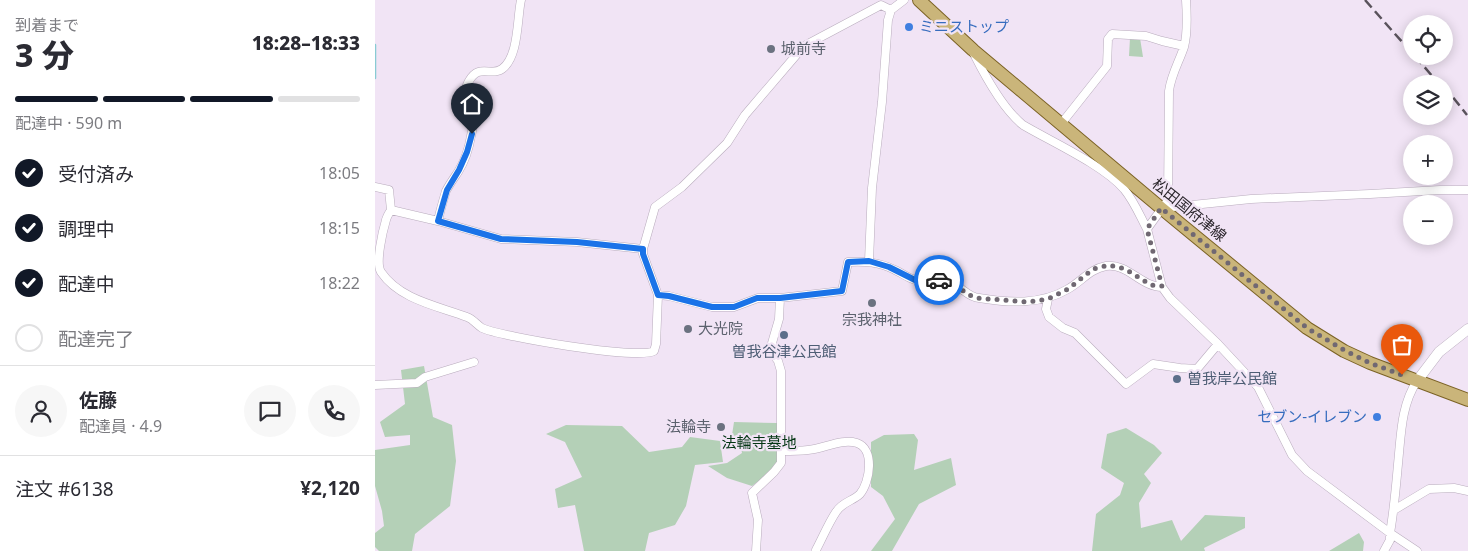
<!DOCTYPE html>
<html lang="ja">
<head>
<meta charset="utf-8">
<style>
	:root { --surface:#fff; --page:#f7f7f7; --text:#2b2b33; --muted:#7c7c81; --line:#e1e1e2; --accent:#111827 }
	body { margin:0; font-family:"Noto Sans","Noto Sans JP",sans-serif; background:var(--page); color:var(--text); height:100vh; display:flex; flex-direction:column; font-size:19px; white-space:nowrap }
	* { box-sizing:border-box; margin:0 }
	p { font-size:16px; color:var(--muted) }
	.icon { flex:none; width:28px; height:28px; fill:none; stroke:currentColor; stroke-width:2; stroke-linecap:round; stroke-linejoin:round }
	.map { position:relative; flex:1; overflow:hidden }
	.drawer { display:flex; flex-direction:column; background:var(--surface); width:375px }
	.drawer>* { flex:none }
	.fabs { position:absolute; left:1028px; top:15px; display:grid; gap:10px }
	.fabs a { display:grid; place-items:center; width:50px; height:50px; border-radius:50%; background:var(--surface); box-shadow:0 2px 12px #0003; font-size:25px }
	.pin { position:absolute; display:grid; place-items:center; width:42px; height:42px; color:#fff; margin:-51px -21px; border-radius:50% 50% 50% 0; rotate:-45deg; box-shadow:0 0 5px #0007 }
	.pin .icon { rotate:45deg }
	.courier { position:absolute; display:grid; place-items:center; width:50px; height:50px; margin:-25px; border:4px solid #1a73e8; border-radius:50%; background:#fff; color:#222; box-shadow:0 1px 6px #0007 }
	.headline em { font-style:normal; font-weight:800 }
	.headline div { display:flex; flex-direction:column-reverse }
	.headline { display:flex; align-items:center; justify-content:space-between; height:85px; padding:0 15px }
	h1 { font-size:32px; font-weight:800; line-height:38px }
	.bar { display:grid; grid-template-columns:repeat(4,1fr); gap:8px 5px; align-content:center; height:60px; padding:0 15px }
	.bar i { height:6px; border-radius:4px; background:var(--line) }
	.bar .active { background:var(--accent) }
	.bar p { grid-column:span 4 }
	.line { display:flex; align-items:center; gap:12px; padding:0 15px; border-top:1px solid var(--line) }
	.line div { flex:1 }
	.round { display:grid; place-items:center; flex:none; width:52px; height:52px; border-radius:26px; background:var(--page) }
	ol { padding:0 15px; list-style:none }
	li { display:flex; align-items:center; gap:15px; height:55px }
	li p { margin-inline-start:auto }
	li .icon { padding:5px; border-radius:50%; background:var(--accent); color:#fff; stroke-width:4 }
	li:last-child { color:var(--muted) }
	li i { width:28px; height:28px; border:2px solid var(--line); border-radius:50% }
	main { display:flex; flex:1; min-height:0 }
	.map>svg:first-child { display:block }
</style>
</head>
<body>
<main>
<section class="drawer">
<div class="headline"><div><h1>3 分</h1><p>到着まで</p></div><em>18:28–18:33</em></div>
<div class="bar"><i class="active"></i><i class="active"></i><i class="active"></i><i></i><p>配達中 · 590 m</p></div>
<ol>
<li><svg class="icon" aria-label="check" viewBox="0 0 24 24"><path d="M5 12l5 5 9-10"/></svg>受付済み<p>18:05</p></li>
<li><svg class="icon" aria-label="check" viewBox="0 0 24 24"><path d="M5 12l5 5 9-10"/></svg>調理中<p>18:15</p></li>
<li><svg class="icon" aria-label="check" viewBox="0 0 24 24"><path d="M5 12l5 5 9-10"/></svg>配達中<p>18:22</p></li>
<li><i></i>配達完了</li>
</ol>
<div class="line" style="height:90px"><a class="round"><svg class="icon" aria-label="person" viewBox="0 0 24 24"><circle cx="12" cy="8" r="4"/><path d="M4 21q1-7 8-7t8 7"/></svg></a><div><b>佐藤</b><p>配達員 · 4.9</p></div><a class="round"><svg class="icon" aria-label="chat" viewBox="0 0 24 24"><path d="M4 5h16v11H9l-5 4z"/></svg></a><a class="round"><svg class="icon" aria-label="phone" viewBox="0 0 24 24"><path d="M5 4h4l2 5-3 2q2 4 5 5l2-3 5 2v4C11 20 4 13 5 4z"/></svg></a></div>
<div class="line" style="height:65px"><div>注文 #6138</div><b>¥2,120</b></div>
</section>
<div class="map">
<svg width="1093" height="551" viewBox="0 0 1093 551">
	<rect width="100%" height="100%" fill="#f1e4f5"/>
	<!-- green -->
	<path fill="#b4d0b7" d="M755,38h10l3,19 -14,-1z
		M49,366l9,51 19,8 4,36 -6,45 -35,28 -3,17h-33l-4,-4v-14l9,-7 -2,-15 -7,-25v-36l35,-5v-10l-25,2 -5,-15 25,-18 -4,-34z
		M359,422l43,1 2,40 -7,8 -20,15 -25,-8 -19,-12 19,-3 15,-10 -3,-15 -7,-3z
		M191,425l56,1 27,26 33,-5 8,-10 30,4 3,21 -28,3 -9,41 -11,19 -26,8 -4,18h-61l-9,-46 -17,3 -3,-19 27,-12 -17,-35 -19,-8z
		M751,428l28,17 8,8 -18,21 7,9 -12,20 2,25 31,-8 9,21 24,-26 40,2v11l-41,20 1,3h-113l4,-37 24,-19 4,-12 -23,-15 6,-34z
		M539,434l4,6 -4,30 37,-12 5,27 -37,19 -27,47h-21l24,-32 -12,-23 -12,-9v-45l13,-7z
		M984,533l5,9 -1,9h-34z"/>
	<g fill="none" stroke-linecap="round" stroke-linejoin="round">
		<!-- stream -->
		<path stroke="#89cbd4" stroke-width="2.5" d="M0,45v33"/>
		<!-- minor casing -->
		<g stroke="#b9acbd" stroke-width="9">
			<path id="minor" d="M811,0c1,15 2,32 -2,47 -5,15 -13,28 -15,44l-1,109 -21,29 15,58 8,11 48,46 40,43 34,68 15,16 83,62v7l-6,11
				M516,10l-10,-5 -77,41 -59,69 -18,28 -45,44 -27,20 -12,42v5l15,41 11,1 43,11h22l24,-9h22l62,-7 6,-29c17,-1 31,0 47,8 7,3 14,9 21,10 13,2 24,-2 37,4 10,4 15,13 26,14 30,5 62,7 89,-9 14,-8 22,-20 38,-23 22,-3 35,21 56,21
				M599,54c12,24 29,55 49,71 29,17 80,40 101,64 10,12 16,27 23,40
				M686,124l46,-58 1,-27 4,-5 34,2 16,5 22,5
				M0,187l14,3 2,20 47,11 63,18 76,3 66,7
				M788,208l88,-9 119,-5 70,-4h28
				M16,210c-2,3 -4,6 -5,10 -3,10 -11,43 -5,52 19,28 57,34 86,45 6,2 10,8 15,11 20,9 157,32 172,23l2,-7 2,-49
				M63,221c2,-10 5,-20 8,-30 3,-6 8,-13 12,-19 7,-11 11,-24 13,-36 2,-9 4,-22 2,-31 -3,-11 -12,-10 -4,-24 10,-18 22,-4 33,-12 17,-12 15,-51 19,-69
				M494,261l3,-73 10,-86 6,-82 3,-10 13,-10
				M673,299l-2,10 3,8 14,11 12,5 51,51 27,-20 27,4 17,1 21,-25
				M0,385l42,-2 8,-6 49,-15
				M406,451c9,0 18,0 27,-1 16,-1 33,-12 49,-7 18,6 13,39 3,51 -7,7 -18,8 -24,18 -8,12 -13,25 -20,38
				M1019,510l35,-21 25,-1 14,3
				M381,551l2,-31 -6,-27 22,-21 7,-9v-92l-3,-10 -5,-7 -1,-11 7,-24 1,-21
				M1042,551l-27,-18c4,-23 6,-46 8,-69 3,-29 3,-59 19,-83"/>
		</g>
		<!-- tertiary casing -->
		<g stroke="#b9acbd" stroke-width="11">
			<path id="tertiary" d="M1042,381l22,-29 29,-23"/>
		</g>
		<!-- primary casing -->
		<g stroke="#7b6225" stroke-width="14">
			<path id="primary" d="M544,0l54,50 188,158 146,120 37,23 26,12 98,37"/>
		</g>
		<!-- minor -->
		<use href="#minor" stroke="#fff" stroke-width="8"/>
		<!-- tertiary -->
		<use href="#tertiary" stroke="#fff" stroke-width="10"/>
		<!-- primary -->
		<use href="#primary" stroke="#cab57a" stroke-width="12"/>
		<!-- rail -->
		<path stroke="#5a535c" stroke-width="2.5" stroke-dasharray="10 5" stroke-linecap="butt" d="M990,0l46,52
			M1040,56l24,28
			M1069,86l23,29"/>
	</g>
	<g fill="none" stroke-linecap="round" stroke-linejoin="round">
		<!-- done -->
		<path stroke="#706872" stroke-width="5" stroke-dasharray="0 9" d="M564,280l16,4 12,10 10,4 50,4 21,-3 20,-10 25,-20 16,-4 16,4 26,16 11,1 -15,-57 14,-21 146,120 37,22 26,13 32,12"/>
		<!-- route -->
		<path stroke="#1a73e8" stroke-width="6" d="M97,134l-5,18 -8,18 -12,20 -9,31 63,18 76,3 66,7v5l15,41 11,1 43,11h22l23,-9h23l62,-7 6,-29 21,-1 20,6 26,13h24"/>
	</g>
	<!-- markers -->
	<g fill="#3f7fe0" stroke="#f1e4f5" stroke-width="2">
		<circle cx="534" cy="27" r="5"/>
		<circle cx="1002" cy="417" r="5"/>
	</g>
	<g fill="#6b7280" stroke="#f1e4f5" stroke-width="2">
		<circle cx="396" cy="49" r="5"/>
		<circle cx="497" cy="303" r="5"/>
		<circle cx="313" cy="329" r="5"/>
		<circle cx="346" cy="427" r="5"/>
	</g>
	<g fill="#5c6f8a" stroke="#f1e4f5" stroke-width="2">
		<circle cx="409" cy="335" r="5"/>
		<circle cx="802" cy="379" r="5"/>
	</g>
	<g text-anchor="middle" stroke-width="4.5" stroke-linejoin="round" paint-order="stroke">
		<!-- shop labels -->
		<g font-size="15" fill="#366cbe" stroke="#f1e4f5" text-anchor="start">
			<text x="544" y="32">ミニストップ</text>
			<text x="992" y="422" text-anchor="end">セブン-イレブン</text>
		</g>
		<!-- worship labels -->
		<g font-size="15" fill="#5b616d" stroke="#f1e4f5" text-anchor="start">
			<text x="406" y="54">城前寺</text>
			<text x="497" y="325" text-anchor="middle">宗我神社</text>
			<text x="323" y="334">大光院</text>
			<text x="336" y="432" text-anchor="end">法輪寺</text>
		</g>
		<!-- street labels -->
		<g font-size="15" fill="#2a252b" stroke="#f1e4f5">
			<text transform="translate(814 210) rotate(39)" y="5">松田国府津線</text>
		</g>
		<!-- service labels -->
		<g font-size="15" fill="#4e5e75" stroke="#f1e4f5">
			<text x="409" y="357">曽我谷津公民館</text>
			<text x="812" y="384" text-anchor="start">曽我岸公民館</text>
		</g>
		<!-- park labels -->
		<g font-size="15" fill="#033513" stroke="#f1e4f5">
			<text x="384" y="448">法輪寺墓地</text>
		</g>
	</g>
</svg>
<div class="fabs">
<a><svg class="icon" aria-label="locate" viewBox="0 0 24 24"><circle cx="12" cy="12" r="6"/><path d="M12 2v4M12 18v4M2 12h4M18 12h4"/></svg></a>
<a><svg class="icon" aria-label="layers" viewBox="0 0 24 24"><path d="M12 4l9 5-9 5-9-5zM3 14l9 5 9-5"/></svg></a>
<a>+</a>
<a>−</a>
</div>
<div class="pin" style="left:1027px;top:375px;background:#ea580c"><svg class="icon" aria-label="bag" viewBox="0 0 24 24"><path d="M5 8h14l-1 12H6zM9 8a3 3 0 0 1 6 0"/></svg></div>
<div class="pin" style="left:97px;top:134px;background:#1f2937"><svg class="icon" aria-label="home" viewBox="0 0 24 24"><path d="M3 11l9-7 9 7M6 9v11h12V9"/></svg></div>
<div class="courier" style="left:564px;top:280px"><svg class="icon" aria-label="car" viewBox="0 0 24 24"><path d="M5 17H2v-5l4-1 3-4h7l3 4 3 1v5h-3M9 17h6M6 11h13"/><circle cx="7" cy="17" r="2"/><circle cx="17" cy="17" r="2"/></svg></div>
</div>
</main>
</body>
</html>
